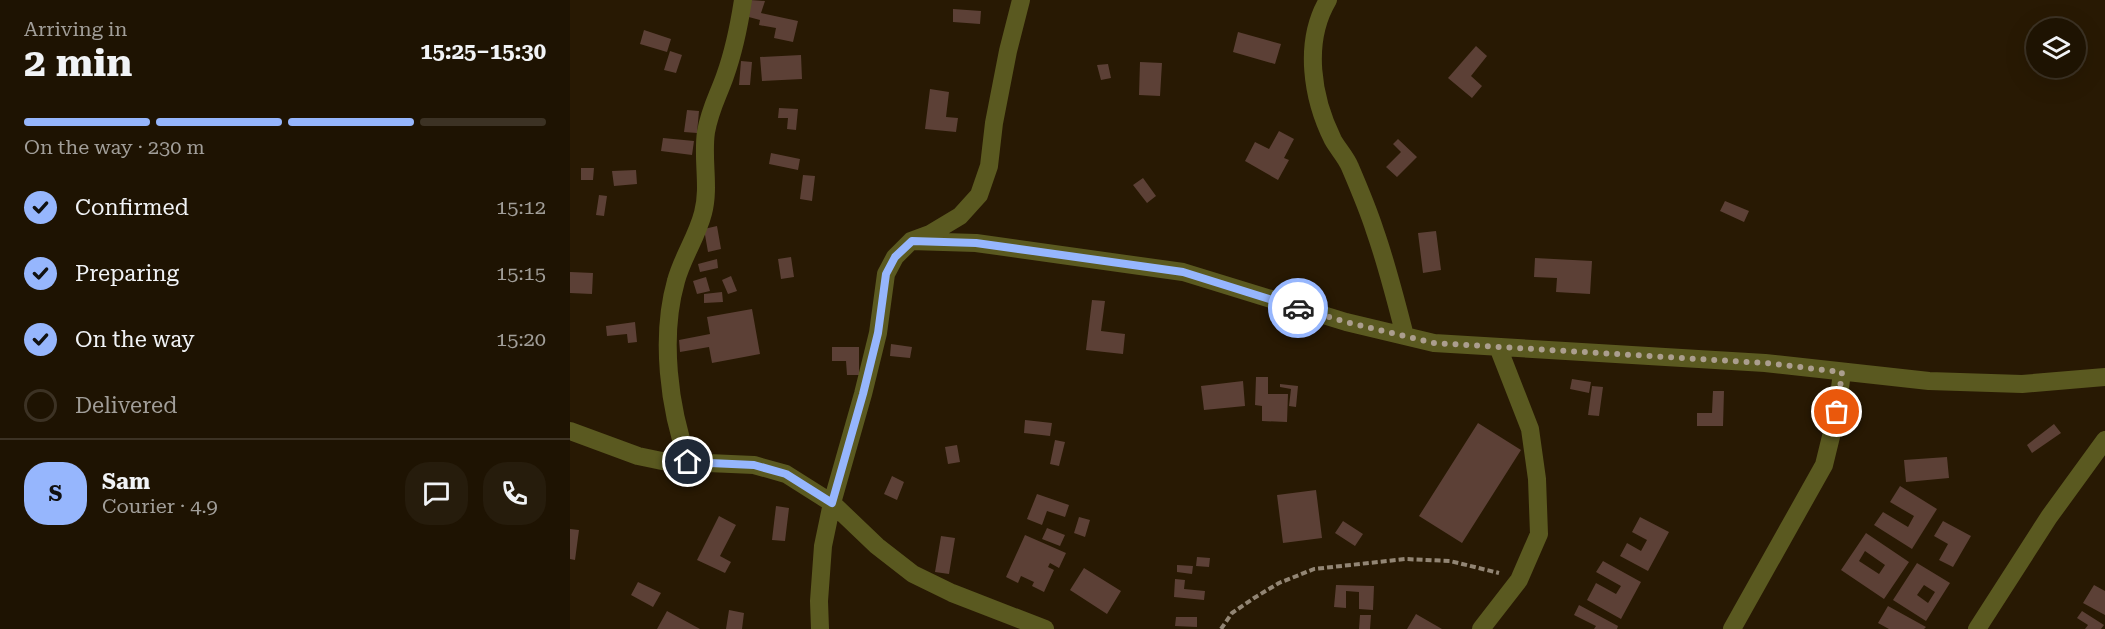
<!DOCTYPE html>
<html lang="en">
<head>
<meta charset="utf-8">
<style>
	:root { --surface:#1e1302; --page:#261c0c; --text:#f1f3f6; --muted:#a19e99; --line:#3c3224; --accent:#96b6fd }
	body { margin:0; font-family:"Roboto Serif",serif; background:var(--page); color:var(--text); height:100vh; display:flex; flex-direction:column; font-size:22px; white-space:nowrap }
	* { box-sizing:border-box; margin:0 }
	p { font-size:20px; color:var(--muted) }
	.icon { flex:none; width:33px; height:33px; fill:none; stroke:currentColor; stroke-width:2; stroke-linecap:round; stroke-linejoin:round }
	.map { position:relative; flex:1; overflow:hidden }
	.side { display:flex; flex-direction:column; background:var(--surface); width:570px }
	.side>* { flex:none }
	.controls { position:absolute; left:1456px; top:18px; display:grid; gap:12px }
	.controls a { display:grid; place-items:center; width:60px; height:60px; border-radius:50%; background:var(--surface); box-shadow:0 6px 24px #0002,0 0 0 2px var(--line); font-size:30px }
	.pin { position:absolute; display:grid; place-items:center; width:51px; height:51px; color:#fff; margin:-26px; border:3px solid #fff; border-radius:50%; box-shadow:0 2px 6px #0007 }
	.courier { position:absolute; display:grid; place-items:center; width:60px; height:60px; margin:-30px; border:4px solid #96b6fd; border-radius:50%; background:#fff; color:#222; box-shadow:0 2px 8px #0007 }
	.headline em { font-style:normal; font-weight:700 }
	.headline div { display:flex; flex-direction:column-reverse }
	.headline { display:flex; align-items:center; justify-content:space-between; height:102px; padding:0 24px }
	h1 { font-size:39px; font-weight:700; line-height:45px }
	.bar { display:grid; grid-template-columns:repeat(4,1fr); gap:9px 6px; align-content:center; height:72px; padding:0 24px }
	.bar i { height:8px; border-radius:4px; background:var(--line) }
	.bar .on { background:var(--accent) }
	.bar p { grid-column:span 4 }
	.line { display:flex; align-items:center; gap:15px; padding:0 24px; border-top:2px solid var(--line) }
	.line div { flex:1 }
	.round { display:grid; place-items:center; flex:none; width:63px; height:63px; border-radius:24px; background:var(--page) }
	ol { padding:0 24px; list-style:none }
	li { display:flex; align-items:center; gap:18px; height:66px }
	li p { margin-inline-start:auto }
	li .icon { padding:6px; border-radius:50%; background:var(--accent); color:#111; stroke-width:4 }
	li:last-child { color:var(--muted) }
	li i { width:33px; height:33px; border:3px solid var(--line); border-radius:50% }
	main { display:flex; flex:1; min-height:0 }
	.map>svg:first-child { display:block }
</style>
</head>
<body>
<main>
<section class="side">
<div class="headline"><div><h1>2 min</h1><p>Arriving in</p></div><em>15:25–15:30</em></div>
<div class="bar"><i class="on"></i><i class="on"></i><i class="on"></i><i></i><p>On the way · 230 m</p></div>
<ol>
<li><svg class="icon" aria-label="check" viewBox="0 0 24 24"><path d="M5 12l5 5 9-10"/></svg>Confirmed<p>15:12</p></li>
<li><svg class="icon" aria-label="check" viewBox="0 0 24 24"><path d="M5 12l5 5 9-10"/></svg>Preparing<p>15:15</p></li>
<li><svg class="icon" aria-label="check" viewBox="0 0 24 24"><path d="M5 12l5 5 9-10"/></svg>On the way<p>15:20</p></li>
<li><i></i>Delivered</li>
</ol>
<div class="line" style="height:108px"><b class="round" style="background:var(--accent);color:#111">S</b><div><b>Sam</b><p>Courier · 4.9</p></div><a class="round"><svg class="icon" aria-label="chat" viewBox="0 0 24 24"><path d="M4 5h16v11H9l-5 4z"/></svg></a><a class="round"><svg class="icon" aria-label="phone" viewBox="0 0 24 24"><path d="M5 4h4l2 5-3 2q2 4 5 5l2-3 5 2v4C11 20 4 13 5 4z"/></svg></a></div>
</section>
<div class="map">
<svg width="1535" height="629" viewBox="0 0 1535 629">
	<rect width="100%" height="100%" fill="#281903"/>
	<!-- building -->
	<path fill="#5c4036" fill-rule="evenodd" d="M180,0l15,1 -4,12 37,8 -5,21 -19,-4 2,-10 -17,-3 1,-5 -15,-4z
		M383,9l28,2 -1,13 -27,-2z
		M74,30l27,9 -4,13 -27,-8z
		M668,32l43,12 -6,20 -42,-12z
		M906,46l11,10 -16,20 11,10 -10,12 -24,-20z
		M100,51l12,4 -6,18 -12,-3z
		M231,55l1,24 -40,2 -2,-24z
		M171,61l11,1 -2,23h-11z
		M570,62l22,1 -2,33 -21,-1z
		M538,64l3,14 -10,2 -4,-15z
		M360,89l19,3 -3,25 12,1 -2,14 -31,-3z
		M209,108l19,1 -2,21 -9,-1 1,-11h-10z
		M117,110l12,1 -2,22 -13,-1z
		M709,131l15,8 -10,19 5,2 -11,20 -33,-19 10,-19 14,7z
		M93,138l31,3 -2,14 -31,-4z
		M828,139l19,18 -20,20 -11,-10 15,-15 -8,-8z
		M201,153l29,6 -2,11 -29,-6z
		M11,168h13l-1,12h-12z
		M66,170l1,14 -23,2 -2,-15z
		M233,175l12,1 -3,25 -12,-2z
		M573,178l13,18 -9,7 -14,-18z
		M29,195l8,1 -3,20 -8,-1z
		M1155,201l24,10 -5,11 -24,-11z
		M147,226l4,23 -13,3 -4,-23z
		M866,231l5,39 -18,3 -5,-40z
		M221,257l3,20 -13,2 -3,-20z
		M965,258l57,3 -2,33 -34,-2 1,-14 -23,-1z
		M147,259l1,9 -18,4 -2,-8z
		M0,272l23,1 -1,21 -22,-1z
		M161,276l6,15 -9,3 -6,-14z
		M136,277l4,14 -13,3 -4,-13z
		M152,292l1,10 -19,1v-9z
		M522,300l13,1 -4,30 24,3 -2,20 -37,-4z
		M182,309l8,45 -48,9 -3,-16 -29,5 -1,-12 31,-6 -3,-17z
		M65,322l2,20 -9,1 -1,-9 -20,2 -1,-10z
		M321,344l21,3 -2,11 -20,-2z
		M262,347h27v28h-12l-1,-14h-14z
		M686,377h12v17h20l-1,28 -25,-1v-15l-7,-1z
		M1002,379l19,3 -2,11 -19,-4z
		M673,381l2,25 -41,4 -3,-24z
		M710,384l18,2 -2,21 -7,-1 2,-17 -11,-2z
		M1022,386l11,1 -4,29 -11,-1z
		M1143,391h11l-1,35h-26v-13h15z
		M455,420l27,3 -2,13 -26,-3z
		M908,423l43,27 -59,93 -43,-27z
		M1484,424l7,9 -29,20 -5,-8z
		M485,440l10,2 -6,24 -9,-2z
		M387,445l3,17 -12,2 -3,-17z
		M1377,457l2,21 -43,4 -2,-22z
		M322,476l12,6 -7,18 -13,-6z
		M1330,486l37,23 -25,40 -38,-24 9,-13 25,15 6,-11 -24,-14z
		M746,490l6,48 -39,5 -6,-48z
		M467,494l32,11 -4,12 -18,-6 -5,14 -15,-6z
		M206,506l13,2 -4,33 -13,-1z
		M149,516l17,9 -16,31 11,6 -6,11 -28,-13z
		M509,517l11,3 -5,17 -11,-4z
		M1070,517l29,15 -21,39 -28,-15 7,-13 14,8 6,-11 -15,-8z
		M773,521l20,13 -8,12 -20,-13z
		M1373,521l28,15 -18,31 -14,-7 9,-16 -14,-8z
		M477,528l18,7 -5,11 -18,-7z
		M0,529l9,1 -4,30 -5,-1z
		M1296,533l43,29 -25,37 -43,-29zM1295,551l20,14 -6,9 -20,-13z
		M455,535l41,18 -7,15 -9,-5 -2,4 6,3 -10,22 -12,-6 2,-4 -13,-6 -3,7 -12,-6z
		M371,536l14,2 -6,36 -14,-2z
		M627,557l13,1 -1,9 -13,-1z
		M1033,561l38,21 -20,37 -34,-19 9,-17 20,11 5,-8 -25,-14z
		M1347,563l33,20 -24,38 -33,-21zM1354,585l11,7 -7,11 -11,-8z
		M607,565l16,1 -1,8 -15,-2z
		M514,568l37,23 -14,23 -37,-24z
		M605,579l10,1 -1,9 21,2 -1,9 -30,-3z
		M68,582l23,11 -8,14 -22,-12z
		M766,585l38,1 -1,24 -14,-1v-17l-13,-1v17l-12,-1z
		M1524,585l11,6v24l-22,-12z
		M1009,605l39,21 -1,3h-23l2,-3 -22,-11z
		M1318,606l38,21 -2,2h-35l-11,-6z
		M159,610l15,3 -2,16h-16z
		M97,611l33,18h-43z
		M1512,611l22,14 -3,4h-16l3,-4 -11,-7z
		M846,614l26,15h-35z
		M790,615h11l-1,14h-11z
		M606,617h21v10l-22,-1z"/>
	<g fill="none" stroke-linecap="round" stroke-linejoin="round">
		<!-- path -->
		<path stroke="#928574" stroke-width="4" stroke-dasharray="6 3" stroke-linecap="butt" d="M651,629l11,-16 22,-15 25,-15 35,-14 91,-10 45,2 49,12"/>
		<!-- minor -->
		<path stroke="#5a5920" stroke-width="18" d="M758,0c-25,42 -16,98 5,140 5,9 13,17 17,27 9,21 18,42 25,64 12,34 21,70 30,105
			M341,241l65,2 207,29 163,50 88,21 331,20 164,18 93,3 83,-7
			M0,431l68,25 24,5 92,4 32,9 46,29 45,43 36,28 39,19 93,36
			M118,461c-19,-53 -28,-124 -12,-180 6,-23 21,-44 27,-68 7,-26 -1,-54 3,-81 4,-23 12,-36 19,-56 9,-25 14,-50 18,-76
			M250,629l-1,-28 4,-55 9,-43 31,-109 15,-61 8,-59 9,-17 16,-16 19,-7 30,-18 19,-21 10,-29 5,-43 14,-72 13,-51
			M911,629l38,-49 20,-46 -2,-55 -7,-50 -32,-82
			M1162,629l92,-164 13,-53 5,-40
			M1407,629l72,-112 56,-77"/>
	</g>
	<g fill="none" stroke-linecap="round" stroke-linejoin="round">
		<!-- done -->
		<path stroke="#ab9e8e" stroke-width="6" stroke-dasharray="0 10.8" d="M728,308l48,14 88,21 331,20 77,9 -5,40"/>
		<!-- route -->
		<path stroke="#96b6fd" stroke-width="8" d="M118,462l66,3 32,9 46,29 31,-109 15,-61 8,-59 9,-17 17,-16 64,2 207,29 115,36"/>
	</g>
</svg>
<div class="controls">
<a><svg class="icon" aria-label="layers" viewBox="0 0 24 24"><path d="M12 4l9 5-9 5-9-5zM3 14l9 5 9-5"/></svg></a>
</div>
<div class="pin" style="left:1267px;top:412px;background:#ea580c"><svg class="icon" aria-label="bag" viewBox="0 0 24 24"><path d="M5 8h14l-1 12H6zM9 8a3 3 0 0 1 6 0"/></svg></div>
<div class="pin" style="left:118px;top:462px;background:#1f2937"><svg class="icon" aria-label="home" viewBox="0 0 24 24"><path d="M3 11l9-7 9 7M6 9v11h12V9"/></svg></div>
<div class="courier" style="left:728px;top:308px"><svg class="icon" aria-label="car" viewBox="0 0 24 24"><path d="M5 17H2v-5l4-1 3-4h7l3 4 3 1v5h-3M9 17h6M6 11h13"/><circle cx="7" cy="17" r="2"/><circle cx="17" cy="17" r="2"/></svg></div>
</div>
</main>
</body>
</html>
